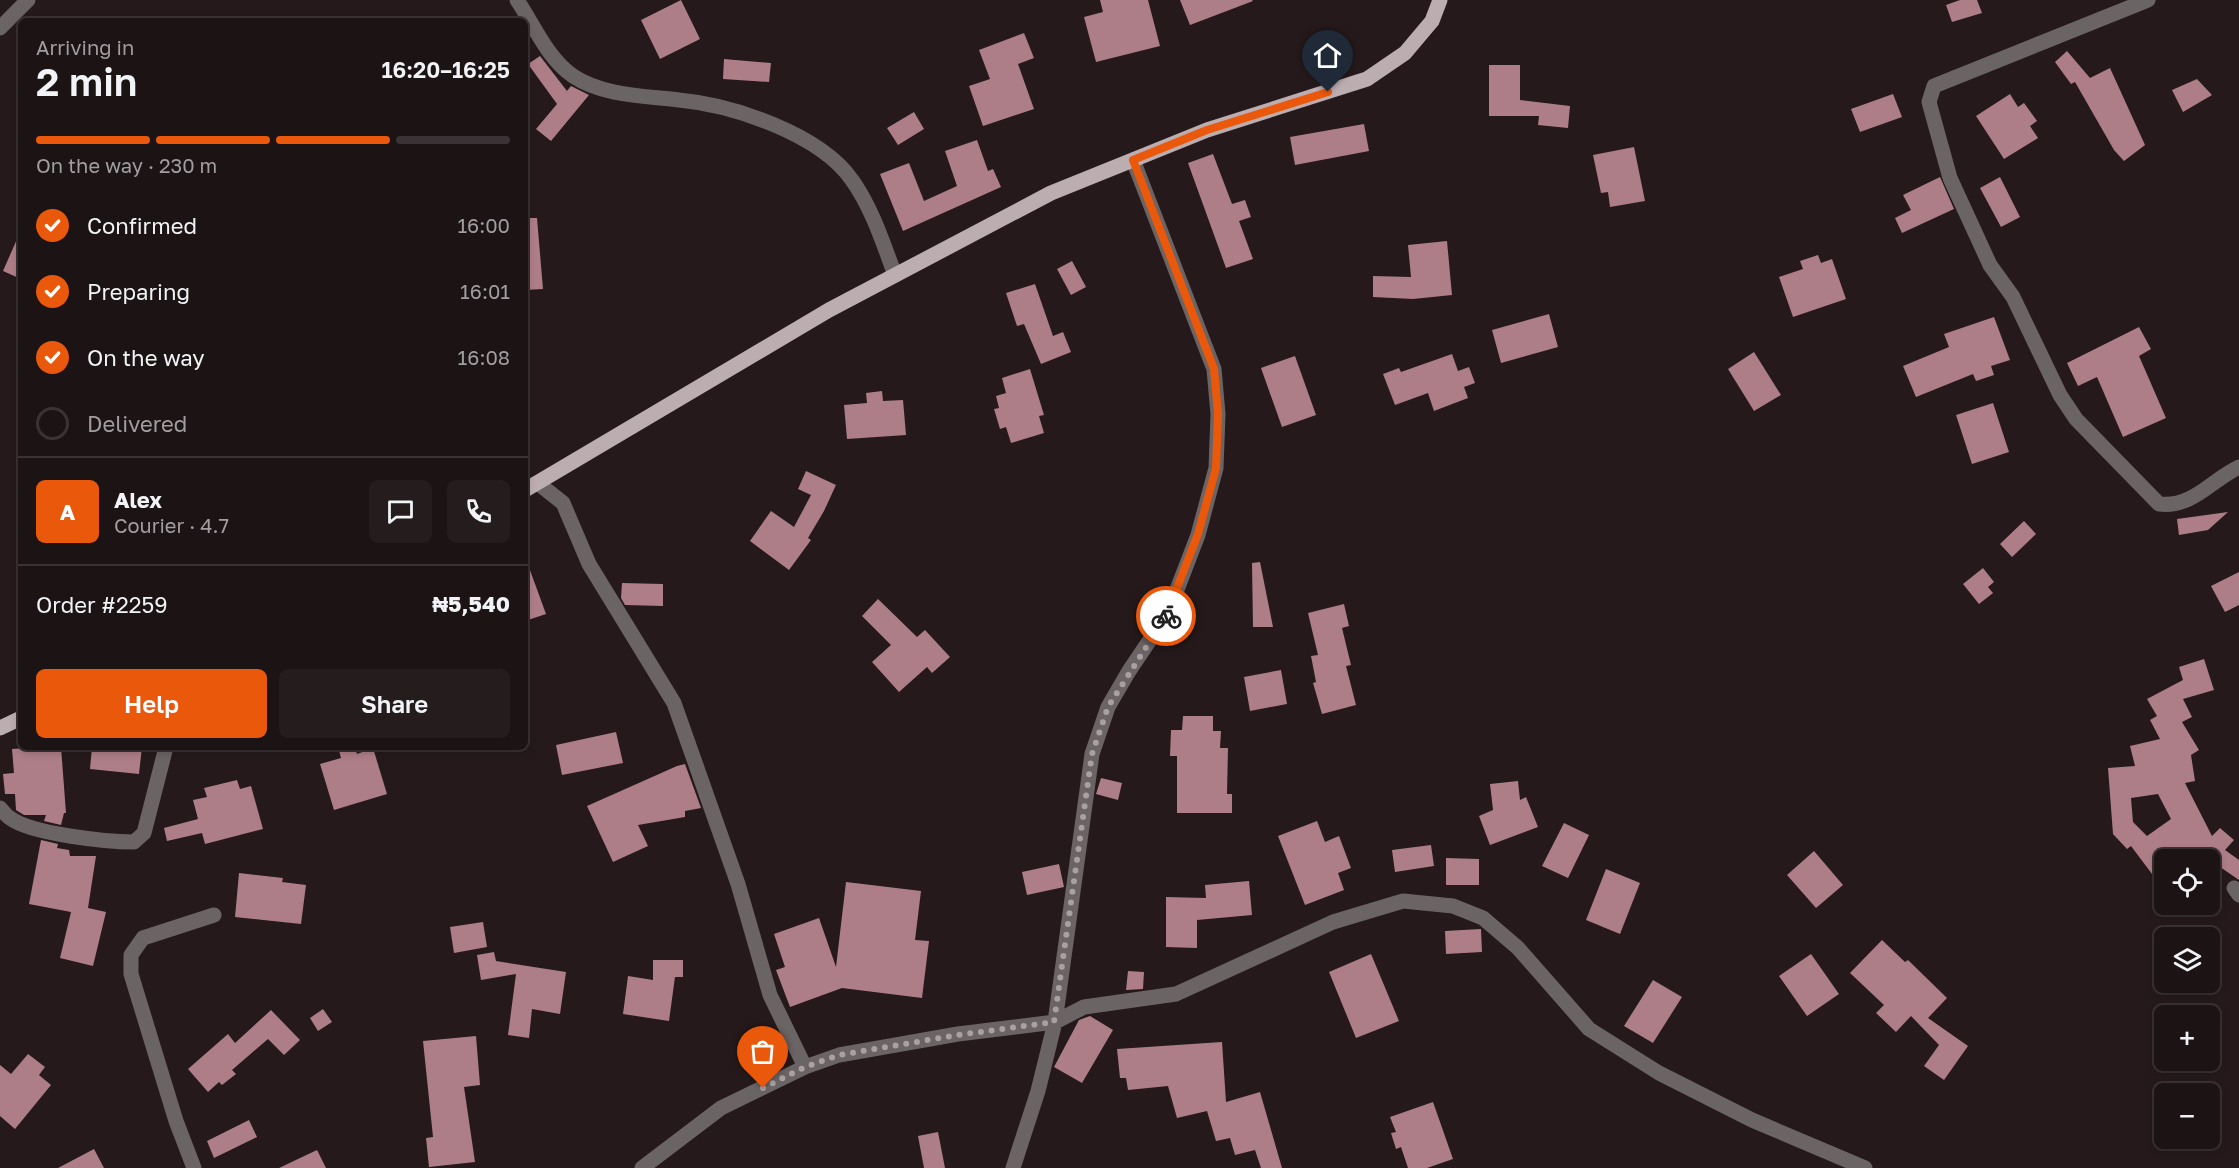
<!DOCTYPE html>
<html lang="en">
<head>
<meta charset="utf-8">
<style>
	:root { --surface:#1c1314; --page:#251c1d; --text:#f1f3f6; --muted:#a09ea0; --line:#3a3234; --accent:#ea580c }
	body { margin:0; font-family:"Golos Text",sans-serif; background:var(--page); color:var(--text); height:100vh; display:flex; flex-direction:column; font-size:22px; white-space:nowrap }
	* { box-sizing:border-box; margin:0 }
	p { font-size:20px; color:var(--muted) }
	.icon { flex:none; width:33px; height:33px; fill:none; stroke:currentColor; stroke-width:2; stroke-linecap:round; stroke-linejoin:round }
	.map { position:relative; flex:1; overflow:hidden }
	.panel { position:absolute; left:18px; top:18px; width:510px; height:732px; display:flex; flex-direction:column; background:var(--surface); border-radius:9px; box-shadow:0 3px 9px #0003,0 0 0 2px var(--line) }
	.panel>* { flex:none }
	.tools { position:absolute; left:2154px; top:849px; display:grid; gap:12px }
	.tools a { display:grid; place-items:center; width:66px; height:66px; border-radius:9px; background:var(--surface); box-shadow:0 3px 9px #0003,0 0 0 2px var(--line); font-size:30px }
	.pin { position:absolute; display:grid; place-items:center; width:51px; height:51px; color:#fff; margin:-62px -26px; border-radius:50% 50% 50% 0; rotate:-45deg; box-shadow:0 0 6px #0007 }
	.pin .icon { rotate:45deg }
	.courier { position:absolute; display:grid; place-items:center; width:60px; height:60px; margin:-30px; border:4px solid #ea580c; border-radius:50%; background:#fff; color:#222; box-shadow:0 2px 8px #0007 }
	.head em { font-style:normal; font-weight:600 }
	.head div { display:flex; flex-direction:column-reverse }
	.head { display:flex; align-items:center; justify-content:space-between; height:102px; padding:0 18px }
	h1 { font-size:39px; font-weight:600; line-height:45px }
	.bar { display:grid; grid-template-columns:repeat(4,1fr); gap:9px 6px; align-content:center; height:72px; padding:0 18px }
	.bar i { height:8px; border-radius:4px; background:var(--line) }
	.bar .current { background:var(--accent) }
	.bar p { grid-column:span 4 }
	.line { display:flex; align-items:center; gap:15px; padding:0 18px; border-top:2px solid var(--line) }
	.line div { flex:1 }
	.round { display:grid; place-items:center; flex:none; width:63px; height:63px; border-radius:9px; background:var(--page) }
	ol { padding:0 18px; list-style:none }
	li { display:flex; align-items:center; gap:18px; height:66px }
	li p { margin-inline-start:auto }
	li .icon { padding:6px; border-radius:50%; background:var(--accent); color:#fff; stroke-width:4 }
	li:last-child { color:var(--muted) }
	li i { width:33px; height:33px; border:3px solid var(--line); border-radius:50% }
	.cta { display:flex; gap:12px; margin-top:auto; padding:12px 18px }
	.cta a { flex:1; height:69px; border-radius:9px; background:var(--accent); color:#fff; font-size:24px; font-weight:600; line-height:69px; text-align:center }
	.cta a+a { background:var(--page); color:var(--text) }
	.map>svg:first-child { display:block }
</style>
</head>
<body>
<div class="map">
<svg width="2239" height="1168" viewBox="0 0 2239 1168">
	<rect width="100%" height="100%" fill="#25191b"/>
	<!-- building -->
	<path fill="#ae7e88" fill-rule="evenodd" d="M681,0l19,39 -40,20 -19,-39z
		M1100,0h48l12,46 -64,16 -12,-45 19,-5z
		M1180,0h72l1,1 -63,24z
		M1960,0h17l5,13 -30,9 -6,-17z
		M1024,33l10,25 -16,6 16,45 -51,17 -14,-40 21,-7 -11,-29z
		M2067,51l23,27 20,-10 35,77 -21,16 -10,-11 -39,-68 -4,2 -16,-22z
		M540,56l27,35 4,-5 18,9 -38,46 -15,-12 21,-25 -29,-40z
		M724,59l47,4 -2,19 -46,-3z
		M1489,65h31v35l50,6 -2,22 -30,-3 1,-9h-50z
		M2197,79l15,16 -29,17 -11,-22z
		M1893,94l9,23 -42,15 -9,-23z
		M2010,94l8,13 6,-4 13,18 -7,5 8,12 -34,21 -28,-43z
		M914,112l10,17 -26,16 -11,-17z
		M1364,124l5,27 -74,14 -5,-28z
		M977,140l11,31 5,-2 8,18 -98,44 -23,-57 29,-11 15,38 33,-15 -12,-35z
		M1634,147l11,54 -35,6 -2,-15 -7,1 -8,-38z
		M1213,154l19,50 13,-4 6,17 -12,4 14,38 -27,9 -38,-105z
		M1940,177l14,32 -52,24 -7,-15 16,-8 -8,-15z
		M2000,177l20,40 -19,10 -21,-39z
		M525,218h12l6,71 -18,1z
		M21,230v49l-18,-8z
		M1447,241l5,54 -39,4 -40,-2v-21l38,1 -3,-32z
		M1818,255l3,8 11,-4 14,40 -53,18 -14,-40 24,-8 -3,-8z
		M1072,261l14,26 -15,8 -14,-26z
		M1035,284l18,52 10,-4 8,20 -30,12 -17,-40 -7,2 -11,-33z
		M1549,314l9,33 -57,16 -9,-33z
		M1994,317l16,43 -19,6 3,9 -18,6 -3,-7 -57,23 -13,-31 46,-19 -5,-13z
		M2139,327l12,22 -12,7 27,62 -43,19 -26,-60 -19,9 -11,-23z
		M1754,352l27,43 -27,16 -26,-42z
		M1452,354l6,17 11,-4 6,16 -11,4 4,11 -34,13 -6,-18 -33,12 -12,-31 16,-6 2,4z
		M1295,356l21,59 -34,12 -21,-59z
		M1030,369l14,46 -5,1 5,17 -33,10 -5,-16 -6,2 -6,-20 5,-1 -3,-12 10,-3 -4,-15z
		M882,391l1,10 20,-1 3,35 -59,4 -3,-34 23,-2 -1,-10z
		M1993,403l16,49 -37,12 -16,-49z
		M806,471l30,14 -12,26 -16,27 3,2 -22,30 -39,-29 21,-30 23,16 17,-32 -13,-6z
		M2228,512l-20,18 -29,5 -2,-16z
		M2024,521l12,13 -24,23 -12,-13z
		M525,562h2l19,52 -21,7z
		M1260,562l13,65h-20l-1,-64z
		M1983,568l11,14 -6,5 5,6 -14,11 -16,-20z
		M2239,572v33l-14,7 -14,-26z
		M622,583l41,1v22l-38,-1 -4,-7z
		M878,599l39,38 8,-7 25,27 -18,16 -5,-6 -28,25 -27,-30 19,-17 -29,-29z
		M1344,604l5,22 -7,2 9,37 -5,1 10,39 -34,9 -9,-31 3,-1 -5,-26 7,-1 -10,-42z
		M2204,659l10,31 -31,9 9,18 -10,5 17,28 -8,5 4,26 -10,2 27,53 8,-8 14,12 -9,10 14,10v20l-29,-20h-46v11l-9,7 -24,-32 -4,3 -14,-15 -5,-66 27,-2 -5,-20 30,-7 -10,-19 7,-4 -10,-17 36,-19 -4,-13zM2158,794l13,25 -24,17 -14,-14 -2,-24z
		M1281,670l6,34 -37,7 -6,-34z
		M1183,716h30v15h8l-1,17h8l-1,46h5v19h-55v-57h-7l1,-26h11z
		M616,732l7,31 -61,12 -6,-30z
		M40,747h21l5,66h-2l-3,12 -17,-4 2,-6h-22l-8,-5 -1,-16h-10l-2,-20 11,-1 -2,-24z
		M92,747h50l-3,27 -49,-5z
		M338,747h17l2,7 16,-6 14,46 -53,16 -14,-46 21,-6z
		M685,764l16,44 -16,3v6l-47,8 10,21 -35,16 -26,-56 90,-40z
		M1101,778l21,5 -4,17 -22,-6z
		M237,780l3,9 11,-3 12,43 -58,15 -3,-11 -35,8 -3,-13 34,-9 -5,-19 14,-3 -3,-9z
		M1518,781l2,19 6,-3 12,30 -48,18 -11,-29 14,-6 -3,-26z
		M1317,821l8,21 14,-6 12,32 -13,5 6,17 -39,15 -27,-69z
		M1564,823l25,12 -21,43 -26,-12z
		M41,840l17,4 -1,4 12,2 1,6h26l-8,52 18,4 -13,54 -33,-8 11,-46 -42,-8z
		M1431,845l3,21 -39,6 -3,-22z
		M1814,851l29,34 -27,23 -29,-33z
		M1446,858l33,1v26h-33z
		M1059,864l5,23 -37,8 -5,-23z
		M1606,869l34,14 -20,51 -34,-14z
		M239,873l44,5 -1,4 24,3 -5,39 -66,-7z
		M1249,881l3,34 -55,5v28l-31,-1v-50l40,1 -1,-13z
		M846,882l75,9 -6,49 14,1 -7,57 -80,-10 -52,19 -14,-37 9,-3 -11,-33 45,-16 17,49z
		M483,922l4,25 -33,6 -4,-26z
		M1481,929l1,23 -36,2 -1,-23z
		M1882,940l23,22 3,-2 39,38 -19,20 40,28 -24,34 -20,-14 15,-21 -28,-29 -15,16 -20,-19 8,-8 -34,-32z
		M494,952l2,9 70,11 -6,42 -28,-5 -3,29 -21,-3 8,-61 -35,6 -4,-25z
		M1371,954l28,67 -43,17 -27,-66z
		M1811,954l28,40 -32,22 -28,-40z
		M653,960h30v17h-8l-6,44 -46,-7 5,-38 25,4z
		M1128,971l16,1 -1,17 -17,1z
		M1653,980l29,17 -29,46 -29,-17z
		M323,1009l9,13 -14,9 -8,-13z
		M271,1010l29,30 -16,15 -16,-16 -36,31 4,4 -14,11 -3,-3 -11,10 -20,-23 40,-35 7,9z
		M1090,1016l23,14 -31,53 -28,-16 25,-47z
		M476,1036l4,49 -16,2 11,75 -46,5 -3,-29 7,-1 -10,-96z
		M1222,1042l4,60 34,-10 22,76h-21l-6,-18 -20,5 -5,-17 -14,3 -9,-30 -30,7 -9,-32 -40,4 -2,-12h-6l-3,-29z
		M28,1054l17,13 -6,8 12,10 -36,44 -15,-13v-51l11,9z
		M1433,1102l20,57 -26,9h-19l-7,-21 -5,2 -5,-16 5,-1 -6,-15z
		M249,1120l8,17 -43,21 -7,-17z
		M938,1132l7,36h-21l-6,-32z
		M94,1149l10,19h-46z
		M317,1150l9,18h-47z"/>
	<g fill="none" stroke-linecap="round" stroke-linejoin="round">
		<!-- minor -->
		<path stroke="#6b6465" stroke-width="15" d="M517,0c17,25 30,58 56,76 30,20 72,20 106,24 54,5 141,34 173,80 20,28 31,63 43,95
			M2148,0l-214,86 -5,16 21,76 40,87 23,32 47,98 16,24 83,85c34,4 52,-24 80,-37
			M0,28l28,-28
			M539,484l24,19 26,61 85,139 64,181 32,111 35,72
			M0,808c3,3 6,8 10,10 21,16 97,24 124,24l10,-9 22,-86
			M2234,888l5,7
			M194,1168l-18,-47 -45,-147v-19l12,-17 71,-23
			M642,1168l79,-60 84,-41 34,-12 119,-21 97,-12 29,-15 92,-13 157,-72 70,-21 50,5 30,12 35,30 71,81 70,44 93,47 113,48
			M1013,1168l25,-77 17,-69 37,-268 16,-47 21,-36 39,-58 30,-78 18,-67 2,-54 -4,-45 -81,-209"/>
		<!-- major -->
		<path stroke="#bcadb0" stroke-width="15" d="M525,490l304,-180 222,-117 156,-63 160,-51 38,-26 27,-32 8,-21
			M0,728l21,-10"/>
	</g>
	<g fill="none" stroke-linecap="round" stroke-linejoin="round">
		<!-- done -->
		<path stroke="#aaa0a2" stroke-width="6" stroke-dasharray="0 10.8" d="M763,1088l42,-21 34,-12 119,-20 96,-13 38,-268 16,-47 58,-91"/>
		<!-- route -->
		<path stroke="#ea580c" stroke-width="8" d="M1166,616l32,-82 18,-66 2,-54 -4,-45 -81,-209 74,-30 121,-38"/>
	</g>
</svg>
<div class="tools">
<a><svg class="icon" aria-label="locate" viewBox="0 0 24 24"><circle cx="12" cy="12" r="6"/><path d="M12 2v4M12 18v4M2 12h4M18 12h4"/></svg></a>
<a><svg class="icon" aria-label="layers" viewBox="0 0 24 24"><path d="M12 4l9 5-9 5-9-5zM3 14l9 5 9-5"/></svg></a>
<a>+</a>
<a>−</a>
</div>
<div class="pin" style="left:763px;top:1088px;background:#ea580c"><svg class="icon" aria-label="bag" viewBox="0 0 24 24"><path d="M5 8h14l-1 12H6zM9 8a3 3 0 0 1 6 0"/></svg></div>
<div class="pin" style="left:1328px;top:92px;background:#1f2937"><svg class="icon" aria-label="home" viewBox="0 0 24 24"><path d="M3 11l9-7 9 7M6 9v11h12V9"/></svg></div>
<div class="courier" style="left:1166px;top:616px"><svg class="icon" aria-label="bike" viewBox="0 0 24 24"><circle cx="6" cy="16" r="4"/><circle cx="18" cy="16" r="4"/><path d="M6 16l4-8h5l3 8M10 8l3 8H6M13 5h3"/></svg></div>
<section class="panel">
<div class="head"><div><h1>2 min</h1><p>Arriving in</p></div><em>16:20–16:25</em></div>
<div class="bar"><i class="current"></i><i class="current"></i><i class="current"></i><i></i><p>On the way · 230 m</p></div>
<ol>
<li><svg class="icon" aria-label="check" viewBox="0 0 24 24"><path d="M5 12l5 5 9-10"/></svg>Confirmed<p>16:00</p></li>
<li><svg class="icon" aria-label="check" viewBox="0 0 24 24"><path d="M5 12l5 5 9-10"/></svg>Preparing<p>16:01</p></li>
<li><svg class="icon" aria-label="check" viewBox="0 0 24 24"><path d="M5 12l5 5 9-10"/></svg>On the way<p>16:08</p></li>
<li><i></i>Delivered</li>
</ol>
<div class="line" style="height:108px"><b class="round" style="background:var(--accent);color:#fff">A</b><div><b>Alex</b><p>Courier · 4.7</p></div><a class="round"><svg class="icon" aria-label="chat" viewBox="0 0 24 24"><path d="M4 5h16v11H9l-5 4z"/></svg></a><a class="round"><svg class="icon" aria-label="phone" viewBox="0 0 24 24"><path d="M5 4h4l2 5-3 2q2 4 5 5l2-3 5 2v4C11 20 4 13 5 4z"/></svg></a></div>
<div class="line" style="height:78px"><div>Order #2259</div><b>₦5,540</b></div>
<div class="cta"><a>Help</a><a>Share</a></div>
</section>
</div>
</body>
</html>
